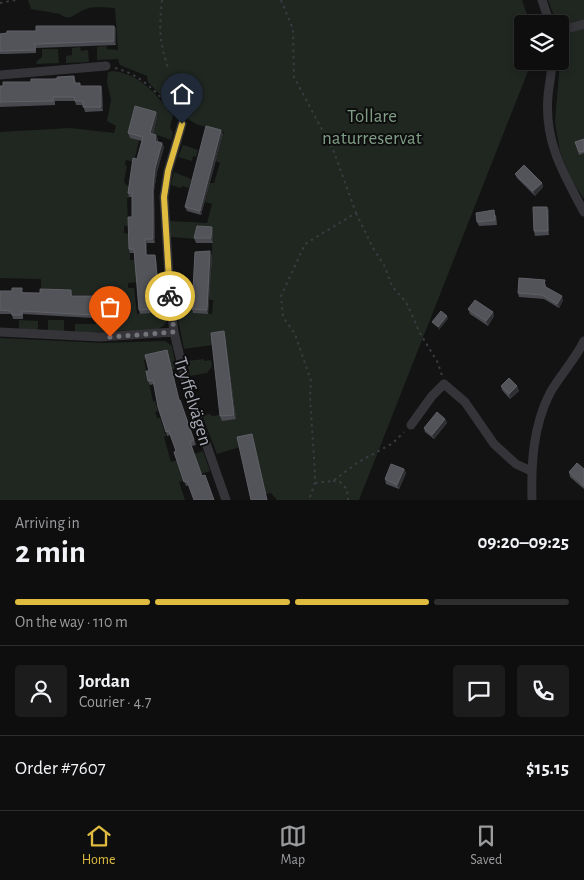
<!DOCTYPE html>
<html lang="en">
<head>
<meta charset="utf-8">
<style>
	:root { --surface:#0e0e0f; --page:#1c1c1d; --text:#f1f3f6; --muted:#9b9c9e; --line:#2e2e2f; --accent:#dfbc40 }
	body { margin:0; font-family:"Alegreya Sans",sans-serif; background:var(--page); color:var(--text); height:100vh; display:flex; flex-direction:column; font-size:19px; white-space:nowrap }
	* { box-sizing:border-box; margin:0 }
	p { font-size:16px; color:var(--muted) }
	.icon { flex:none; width:28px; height:28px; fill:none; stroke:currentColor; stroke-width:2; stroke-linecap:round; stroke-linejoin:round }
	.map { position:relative; height:500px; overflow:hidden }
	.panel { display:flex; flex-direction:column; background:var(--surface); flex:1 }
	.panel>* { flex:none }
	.tools { position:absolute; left:514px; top:15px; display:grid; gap:10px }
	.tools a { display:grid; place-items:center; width:55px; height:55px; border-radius:5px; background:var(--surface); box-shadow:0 2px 8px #0003,0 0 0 1px var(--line); font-size:25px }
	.pin { position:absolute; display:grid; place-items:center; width:42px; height:42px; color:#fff; margin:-51px -21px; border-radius:50% 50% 50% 0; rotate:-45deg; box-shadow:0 0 5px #0007 }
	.pin .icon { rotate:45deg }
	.courier { position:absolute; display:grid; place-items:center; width:50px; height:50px; margin:-25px; border:4px solid #dfbc40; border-radius:50%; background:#fff; color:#222; box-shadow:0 1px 6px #0007 }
	.head em { font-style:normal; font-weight:700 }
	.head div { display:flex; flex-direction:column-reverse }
	.head { display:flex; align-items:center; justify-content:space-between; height:85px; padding:0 15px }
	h1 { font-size:32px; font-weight:700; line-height:38px }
	.bar { display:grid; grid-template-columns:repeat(4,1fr); gap:8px 5px; align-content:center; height:60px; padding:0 15px }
	.bar i { height:6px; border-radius:4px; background:var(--line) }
	.bar .on { background:var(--accent) }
	.bar p { grid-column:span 4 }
	.line { display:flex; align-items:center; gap:12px; padding:0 15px; border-top:1px solid var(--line) }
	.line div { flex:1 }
	.round { display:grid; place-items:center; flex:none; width:52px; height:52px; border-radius:5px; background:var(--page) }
	.tabs { display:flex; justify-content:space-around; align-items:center; height:70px; border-top:1px solid var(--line); background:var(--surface); font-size:14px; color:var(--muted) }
	.tabs a { display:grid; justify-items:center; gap:2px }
	.tabs .on { color:var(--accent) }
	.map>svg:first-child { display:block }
</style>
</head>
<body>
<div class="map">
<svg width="584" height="500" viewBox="0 0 584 500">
	<rect width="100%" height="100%" fill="#131314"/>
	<!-- green -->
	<path fill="#202721" d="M28,0h494l8,24h-8v37h10l-173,439h-82l-6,-7 -5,1 -26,-47 -23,7 -15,-39 9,-1v2l10,-1 -8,-70 -29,4 -8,-40 18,-1v5l18,1 1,-14h-4l4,-69 -15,8 -28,-2v-16l37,2 5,-19 -7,-2 5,-19h4l6,-20 -4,-2 8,-29 -28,-8 -19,-12 -29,-30 -1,-6 -27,-11 -2,-6 -21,1v-13l9,-1 1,3 11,1 -3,-42c-9,0 -20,-2 -29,1 -10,3 -16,14 -26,5l-29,-5z
		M548,0h36v199l-12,-18 -12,-29 -5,-30 5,-61v-37h-3z
		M80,47l1,4 7,-1 1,12 -23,1v-7l6,-1v-7z
		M42,49h16l1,14 -23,1 1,-3 5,-4z
		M113,71c28,3 43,24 60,44l-3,12 3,6 -2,7 -39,-14 -3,11 10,3 -5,22 -8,-2 -1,5 2,1 -3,15 2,4 4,1 -1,12h-2l1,28h-4v7l6,1v26h6l3,22 -11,1v5h6l3,26 29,-3c2,9 1,14 -8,18l-83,4v-9h21v-29h-24l-31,-5v-11l-41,-1v-146l70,-4 44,5 2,-7 -9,-5 4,-21 -4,-18 1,-10z
		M183,145l15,5 -2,7 -3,-1 -1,5 -14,-4z
		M174,172l17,7 -2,9 -7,-2 -1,2 -10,-3z
		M19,320l19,1v10l-19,-1z
		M48,320h16v12l-16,-1z
		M0,338l102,5 63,-2 7,5 4,22 -4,2 -25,-11 -3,1 9,41h2l3,10 -3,1 2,6h3l6,18 -2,1 7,25 32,-11 7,20 -31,11 6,18h-185z
		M204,359v2l7,-1 1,6 -5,7 -17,3 -3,-15z"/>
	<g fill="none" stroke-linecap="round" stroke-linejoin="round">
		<!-- path -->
		<path stroke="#3a3b40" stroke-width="2" stroke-dasharray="2.5 4" stroke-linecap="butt" d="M162,0c-3,28 -3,43 7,70
			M281,0l12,29 1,48 40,75 22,61 -51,31 -24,52 2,21 12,17 16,47 -1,16 5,77v9l-6,17
			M0,3l16,-3
			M115,68c28,7 44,27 62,48
			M356,213l17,35 11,17 8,21 14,16 14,31 18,30 4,13
			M333,481l7,1 7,7 1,11
			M315,483l18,-2 24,-18 36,-20 11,-11"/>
		<!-- street -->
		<path stroke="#343439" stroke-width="9" d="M542,0l8,24
			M560,31l24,-7
			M552,61c0,12 -3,23 -4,35 -4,45 15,77 36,116
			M0,75l106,-9
			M182,124l-14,47 -4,26 7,112 3,23 15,63 37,105
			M0,332l99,5 75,-5
			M411,425l21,-29 12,-12 21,18 29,42 22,20 15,7
			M532,500c-1,-36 1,-74 18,-107 10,-18 25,-33 34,-52"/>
	</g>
	<!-- wall -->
	<path fill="#494a4f" d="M114,26l2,3v16l-80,3v5l-29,1h-7v-20l36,-3z
		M74,76l2,7 5,3h20l1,4 1,21 -18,1 -2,-7h-7l-1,-4h-20v4l-55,2v4v-25z
		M156,112l1,4 -4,18 5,5 -1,3 5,1 2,4 -7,25 -3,19 1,52h-8v12h8l1,4 4,43 -8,1v10l-12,1 -1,-4 -5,-57h-4l-1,-4 3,-32v-20h-3l-1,-4 14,-52 -12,-3 -2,-5z
		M221,130l2,4 -22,81 -14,-4 -2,-4z
		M584,139v14l-5,2 -4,-13z
		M515,174l27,9 1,4 -8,9 -18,-18z
		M547,207l2,4v24l-14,1 -1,-5z
		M496,215l1,10 -18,1 -2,-4z
		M213,231v12h-17l-2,-5z
		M212,256l-4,58 -15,-1 -1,-4v-5h-13l-2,-5 16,-9z
		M546,284v3l17,13 -4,8 -15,-9 -25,-2 -1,-4z
		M71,290l1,6h21l1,4 -1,18 -70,-4v5h-10l-1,-5h-12v-23l40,2z
		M468,309l25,3 1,4 -6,10 -18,-12z
		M225,336l11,83 -14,2 -2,-5z
		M167,350l12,50h1l16,45 -4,1 -3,39 -3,1 -12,-34 2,-1 -6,-16 -3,1 -13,-52 -4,1 -2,-4 1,-10z
		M501,386h16l2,5 -9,8 -8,-9z
		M445,419l2,4 -13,16 -9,-7 -1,-4z
		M404,469l2,4 -7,16 -13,-5 -1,-5z
		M584,469v20l-14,-12 -1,-5z"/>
	<!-- shaded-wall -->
	<path fill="#2f3033" d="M114,26l2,3v16l-2,-4z
		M101,86l1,4 1,21 -2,-4z
		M156,112l1,4 -5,21 -2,-4z
		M221,130l2,4 -22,81 -1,-4z
		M156,135l2,4 -2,6 -1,-4z
		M162,143l2,4 -7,25 -3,19 1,52 -2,-4v-52l2,-19z
		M542,183l1,4 -8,9 -2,-5z
		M547,207l2,4v24l-1,-4z
		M212,227l1,4v12l-2,-5z
		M145,239l2,4v16l-1,-4z
		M210,251l2,5 -4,58 -1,-4z
		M155,255l1,4 4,43 -1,-4z
		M93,296l1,4 -1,18 -1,-3z
		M562,296l1,4 -4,8 -2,-4z
		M493,312l1,4 -6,10 -2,-5z
		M447,316l1,3 -9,11 -1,-3z
		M224,331l1,5 11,83 -2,-4z
		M517,386l2,5 -9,8 -1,-5z
		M445,419l2,4 -13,16 -2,-4z
		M404,469l2,4 -7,16 -2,-4z"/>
	<!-- building -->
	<path fill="#535459" stroke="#606167" d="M36,26h78v15l-79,3v6l-35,1v-17l7,-1v-2h29z
		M74,76v7h6v3h21v21h-18v-6h-8l-1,-4h-21v4l-53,1v-16h3v-4h28v-3h26v-2z
		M135,106l21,6 -6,21 6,2 -1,6 7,2 -7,25 -2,19v52h-8l1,16h9l4,43 -9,1 1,10 -12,1 -5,-61h-5l-1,-32h4v-24h-4l5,-35 4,1 6,-22 -15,-4z
		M206,126l15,4 -21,81 -15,-4z
		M584,139v12l-5,1 -4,-10z
		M524,165l18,18 -9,8 -18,-17z
		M533,207h14l1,24h-14z
		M494,210l1,10 -18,2 -1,-9z
		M197,226l15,1 -1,11h-17z
		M210,251l-3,59 -15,-1v-9l-15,-1 1,-10 15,1 2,-38z
		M519,278l26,2 -1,6 18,10 -5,8 -15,-9 -24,-2z
		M12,288h10v5h18v-4l31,1v6h22l-1,19 -70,-4v4h-10l-1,-4 -11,-1v-19h12z
		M475,300l18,12 -7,9 -18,-12z
		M441,311l6,5 -9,11 -6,-5z
		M224,331l10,84 -14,1 -9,-83z
		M167,350l12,50h1l14,40 -4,2 12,34 3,-1 9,25h-20l-7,-19 -3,1 -10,-30 2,-1 -7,-20 -3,1 -8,-25 -5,-27 -5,1 -2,-10h3l-4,-16z
		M509,378l8,8 -8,8 -8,-8z
		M437,412l8,7 -13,16 -8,-7z
		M252,434l15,66h-16l-14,-63z
		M577,463l7,6v17l-15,-14z
		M391,464l13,5 -7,16 -12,-6z"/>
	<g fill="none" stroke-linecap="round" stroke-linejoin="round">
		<!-- done -->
		<path stroke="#73747b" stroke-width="5" stroke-dasharray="0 9" d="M110,337l64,-5 -4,-36"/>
		<!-- route -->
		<path stroke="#dfbc40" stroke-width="6" d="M170,296l-6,-99 4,-26 14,-47"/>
	</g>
	<g text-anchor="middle" stroke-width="4" stroke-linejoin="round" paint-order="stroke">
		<!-- park labels -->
		<g font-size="19" fill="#7f9d84" stroke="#0e0e0f">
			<text x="372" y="122">Tollare<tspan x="372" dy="22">naturreservat</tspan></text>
		</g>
		<!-- street labels -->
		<g font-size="19" fill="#a6a8b3" stroke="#0e0e0f">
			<text transform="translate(194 401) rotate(73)" y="7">Tryffelvägen</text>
		</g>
	</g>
</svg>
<div class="tools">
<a><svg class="icon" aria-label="layers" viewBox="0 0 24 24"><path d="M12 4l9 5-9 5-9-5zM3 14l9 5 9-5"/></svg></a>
</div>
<div class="pin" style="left:110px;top:337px;background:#ea580c"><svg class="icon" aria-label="bag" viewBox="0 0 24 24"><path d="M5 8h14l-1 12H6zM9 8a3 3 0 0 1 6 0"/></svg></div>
<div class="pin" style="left:182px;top:124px;background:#1f2937"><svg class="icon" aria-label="home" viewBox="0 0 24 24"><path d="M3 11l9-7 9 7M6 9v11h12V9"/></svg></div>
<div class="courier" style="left:170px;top:296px"><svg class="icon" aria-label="bike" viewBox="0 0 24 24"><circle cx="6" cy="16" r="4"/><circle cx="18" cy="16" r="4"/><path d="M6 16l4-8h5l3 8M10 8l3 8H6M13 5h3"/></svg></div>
</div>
<section class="panel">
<div class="head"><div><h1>2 min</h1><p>Arriving in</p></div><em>09:20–09:25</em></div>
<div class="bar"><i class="on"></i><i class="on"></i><i class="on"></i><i></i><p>On the way · 110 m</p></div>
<div class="line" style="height:90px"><a class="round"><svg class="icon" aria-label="person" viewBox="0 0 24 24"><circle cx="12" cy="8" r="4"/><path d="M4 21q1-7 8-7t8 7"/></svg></a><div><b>Jordan</b><p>Courier · 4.7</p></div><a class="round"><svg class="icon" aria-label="chat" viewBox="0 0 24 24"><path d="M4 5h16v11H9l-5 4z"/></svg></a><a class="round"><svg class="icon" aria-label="phone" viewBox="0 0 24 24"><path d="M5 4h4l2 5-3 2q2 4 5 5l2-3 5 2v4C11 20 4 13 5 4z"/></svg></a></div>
<div class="line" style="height:65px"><div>Order #7607</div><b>$15.15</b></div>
</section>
<nav class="tabs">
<a class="on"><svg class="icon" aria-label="home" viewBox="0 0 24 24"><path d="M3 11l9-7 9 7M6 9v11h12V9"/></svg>Home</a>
<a><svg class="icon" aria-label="map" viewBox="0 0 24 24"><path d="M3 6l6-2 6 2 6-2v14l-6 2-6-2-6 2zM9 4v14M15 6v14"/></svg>Map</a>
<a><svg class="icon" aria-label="saved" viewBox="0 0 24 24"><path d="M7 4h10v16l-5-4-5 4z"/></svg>Saved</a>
</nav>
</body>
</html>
